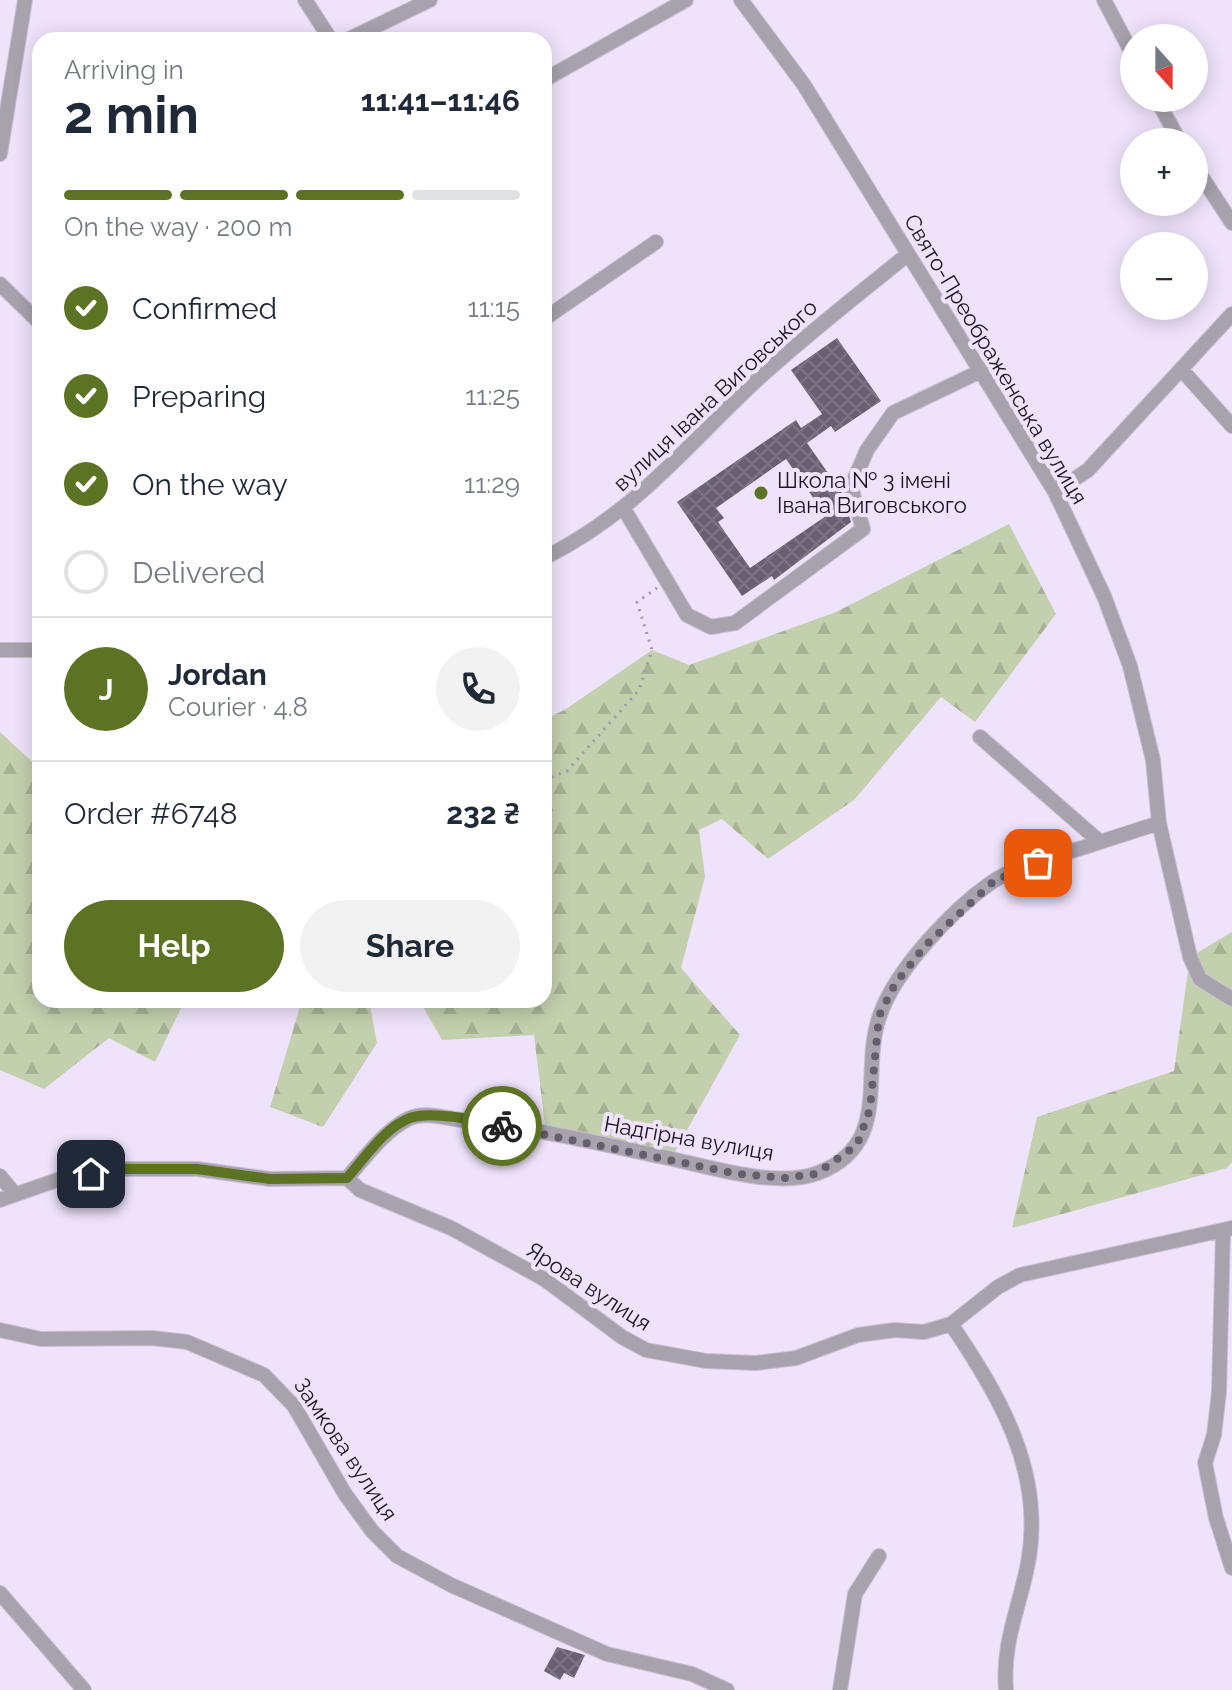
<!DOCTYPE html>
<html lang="en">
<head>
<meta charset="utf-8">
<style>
	:root { --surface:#fff; --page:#f2f2f3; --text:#1f2937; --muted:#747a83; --line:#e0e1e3; --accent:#5d7324 }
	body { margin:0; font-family:Raleway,sans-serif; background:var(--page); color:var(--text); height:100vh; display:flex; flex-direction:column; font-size:30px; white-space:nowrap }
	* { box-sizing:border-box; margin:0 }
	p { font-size:26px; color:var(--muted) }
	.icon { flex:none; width:44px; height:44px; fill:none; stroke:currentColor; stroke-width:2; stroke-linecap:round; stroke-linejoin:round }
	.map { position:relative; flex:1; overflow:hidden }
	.details { position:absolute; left:32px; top:32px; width:520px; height:976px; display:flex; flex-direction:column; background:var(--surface); border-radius:24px; box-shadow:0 4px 20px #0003 }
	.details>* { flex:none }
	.needle { width:52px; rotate:159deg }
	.buttons { position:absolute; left:1120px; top:24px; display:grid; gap:16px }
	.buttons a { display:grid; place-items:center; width:88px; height:88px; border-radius:50%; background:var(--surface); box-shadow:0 4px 20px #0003; font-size:40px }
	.pin { position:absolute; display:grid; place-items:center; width:68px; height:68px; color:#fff; margin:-34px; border-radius:16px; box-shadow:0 4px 12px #0006 }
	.courier { position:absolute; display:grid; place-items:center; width:80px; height:80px; margin:-40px; border:6px solid #5d7324; border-radius:50%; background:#fff; color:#222; box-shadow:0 2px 10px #0007 }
	.summary em { font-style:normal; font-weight:700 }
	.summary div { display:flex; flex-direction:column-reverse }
	.summary { display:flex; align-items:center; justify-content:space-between; height:136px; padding:0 32px }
	h1 { font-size:52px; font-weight:700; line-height:60px }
	.bar { display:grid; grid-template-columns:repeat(4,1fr); gap:12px 8px; align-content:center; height:96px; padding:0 32px }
	.bar i { height:10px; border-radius:6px; background:var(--line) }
	.bar .on { background:var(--accent) }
	.bar p { grid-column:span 4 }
	.line { display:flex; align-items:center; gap:20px; padding:0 32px; border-top:2px solid var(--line) }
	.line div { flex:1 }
	.round { display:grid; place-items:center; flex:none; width:84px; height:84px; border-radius:42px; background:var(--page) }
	ol { padding:0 32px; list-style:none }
	li { display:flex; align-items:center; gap:24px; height:88px }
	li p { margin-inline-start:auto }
	li .icon { padding:8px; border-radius:50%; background:var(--accent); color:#fff; stroke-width:4 }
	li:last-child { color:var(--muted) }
	li i { width:44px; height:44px; border:4px solid var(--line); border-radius:50% }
	.primary-button { display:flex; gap:16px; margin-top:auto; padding:16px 32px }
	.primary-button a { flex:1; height:92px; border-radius:48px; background:var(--accent); color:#fff; font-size:32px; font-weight:700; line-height:92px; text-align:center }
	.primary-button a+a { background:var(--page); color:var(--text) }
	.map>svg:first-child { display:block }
</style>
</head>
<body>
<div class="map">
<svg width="1232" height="1690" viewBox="0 0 1232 1690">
	<defs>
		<pattern id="forest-firs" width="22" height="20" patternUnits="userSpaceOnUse" patternTransform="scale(2)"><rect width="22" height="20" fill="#c3d0ae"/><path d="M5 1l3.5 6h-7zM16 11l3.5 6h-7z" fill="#a7b295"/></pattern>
		<pattern id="building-cross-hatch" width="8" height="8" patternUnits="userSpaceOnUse" patternTransform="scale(2)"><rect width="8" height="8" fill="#6a6074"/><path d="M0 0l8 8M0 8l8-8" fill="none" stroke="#7e7686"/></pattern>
	</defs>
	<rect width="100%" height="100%" fill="#efe3fb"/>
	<!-- forest -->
	<path fill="url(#forest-firs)" d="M1009,524l47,90 -81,108 -34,-25 -87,103 -86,59 -46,-40 -23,11 6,47 -24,91 59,67 -69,124 -125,-25 -12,-99 -92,5 -23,-40h125v-280l22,-11 86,-59 37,15 147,-53z
		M0,732l40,37v231h145l-30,62 -46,-24 -65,51 -44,-19z
		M1232,932v230l-5,6 -215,60 25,-111 137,-46 16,-114z
		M302,1000h67l8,43 -54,84 -53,-20z"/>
	<!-- building -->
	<path fill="url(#building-cross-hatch)" fill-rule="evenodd" d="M837,338l44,63 -46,31 -4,-6 -24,17 35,50 9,29 -77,58 -2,-4 -30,20 -65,-94 119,-82 5,8 21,-14 -31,-44zM786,459l40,57 -76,52 -32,-46 6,-4 -8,-10z
		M557,1647l28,8 -11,23 -10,-5 -4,7 -16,-9z"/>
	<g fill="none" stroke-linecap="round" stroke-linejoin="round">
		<!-- minor casing -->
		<g stroke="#c9bed4" stroke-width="16">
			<path id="minor" d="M305,0l26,40
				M741,0l63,85 251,407 49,104 26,70 23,94 6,63 31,134 10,22 32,20
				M1104,0l30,57
				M347,40l83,-40
				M544,80l142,-80
				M1156,98l24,44
				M0,154l25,-154
				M1194,165l38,58
				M0,284l40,39
				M544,319l112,-77
				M1181,369l51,57
				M1055,492l33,-22 144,-156
				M624,509l63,106 24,12 24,-4 128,-94 -12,-42 16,-37 26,-37 90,-43
				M544,558c91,-45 142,-112 214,-179 48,-44 100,-84 150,-125
				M0,650h40
				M980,737l120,105 59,-19
				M0,1176l14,17
				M347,1178c17,-19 37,-47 61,-59 16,-8 36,-1 53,1 68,7 136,23 202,37 44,9 113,32 155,16 76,-29 41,-102 62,-158 16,-46 73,-106 112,-133 30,-20 75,-28 108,-40
				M0,1200l60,-21 61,-10h76l73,10 77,-1 13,12 91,38 93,51 78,58 24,13 60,11 50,2 40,-5 62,-23 37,-5 29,2 27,-8 47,-37 22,-12 212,-47
				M1223,1232l-4,160 -5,43 -9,28 11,55 16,50
				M951,1324c49,72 94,149 77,239 -9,47 -26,79 -22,127
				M0,1330l41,9 111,-1 35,4 77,33 30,31 51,88 27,37 25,25 54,29 156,69 85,20 35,16
				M0,1593l84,97
				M840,1690l15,-96 24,-38"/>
		</g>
		<!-- path -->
		<path stroke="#a097a9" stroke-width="3" stroke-dasharray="2 6" stroke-linecap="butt" d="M544,780l23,-9 72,-81 13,-40 -15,-48 20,-14
			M544,786l8,26"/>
		<!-- minor -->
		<use href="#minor" stroke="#a7a2ac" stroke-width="14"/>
	</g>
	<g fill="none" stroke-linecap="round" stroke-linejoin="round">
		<!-- done -->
		<path stroke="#665e6d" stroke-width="8" stroke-dasharray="0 14.4" d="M502,1126l236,48 46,4 32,-4 41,-29 13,-36 9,-93 16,-32 30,-38 69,-65 44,-18"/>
		<!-- route -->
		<path stroke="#5d7324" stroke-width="10" d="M91,1174l30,-5h76l73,10 77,-1c17,-19 38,-51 63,-60 22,-8 69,3 92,8"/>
	</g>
	<!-- markers -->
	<circle fill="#5d7324" stroke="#efe3fb" stroke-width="3" cx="761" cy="493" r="8"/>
	<g text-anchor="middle" stroke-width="8" stroke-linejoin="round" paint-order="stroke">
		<!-- street labels -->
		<g font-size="22" fill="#1c1720" stroke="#efe3fb">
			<text transform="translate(996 359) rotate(59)" y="8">Свято-Преображенська вулиця</text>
			<text transform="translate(715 395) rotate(-43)" y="8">вулиця Івана Виговського</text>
			<text transform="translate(689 1138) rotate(10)" y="8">Надгірна вулиця</text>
			<text transform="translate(589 1286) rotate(33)" y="8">Ярова вулиця</text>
			<text transform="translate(346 1449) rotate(56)" y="8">Замкова вулиця</text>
		</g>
		<!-- poi labels -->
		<g font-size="22" fill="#1c1720" stroke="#efe3fb" text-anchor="start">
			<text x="777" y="488">Школа № 3 імені<tspan x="777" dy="25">Івана Виговського</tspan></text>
		</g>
	</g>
</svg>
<div class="buttons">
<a><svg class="needle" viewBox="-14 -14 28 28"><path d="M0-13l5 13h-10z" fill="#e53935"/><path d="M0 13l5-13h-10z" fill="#747a83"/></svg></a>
<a>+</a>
<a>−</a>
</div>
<div class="pin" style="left:1038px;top:863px;background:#ea580c"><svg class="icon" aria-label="bag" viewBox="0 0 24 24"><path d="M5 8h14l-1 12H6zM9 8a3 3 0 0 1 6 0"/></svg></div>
<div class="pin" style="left:91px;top:1174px;background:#1f2937"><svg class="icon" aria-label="home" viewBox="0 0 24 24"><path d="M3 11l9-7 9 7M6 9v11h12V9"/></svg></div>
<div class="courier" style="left:502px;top:1126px"><svg class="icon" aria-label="bike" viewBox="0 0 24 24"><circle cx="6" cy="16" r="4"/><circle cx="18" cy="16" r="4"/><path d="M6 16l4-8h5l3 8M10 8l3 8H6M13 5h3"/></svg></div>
<section class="details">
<div class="summary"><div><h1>2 min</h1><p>Arriving in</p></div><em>11:41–11:46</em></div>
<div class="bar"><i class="on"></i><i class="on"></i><i class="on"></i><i></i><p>On the way · 200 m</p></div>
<ol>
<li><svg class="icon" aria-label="check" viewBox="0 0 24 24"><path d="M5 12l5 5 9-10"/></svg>Confirmed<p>11:15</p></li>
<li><svg class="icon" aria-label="check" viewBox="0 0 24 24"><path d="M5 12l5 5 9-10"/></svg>Preparing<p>11:25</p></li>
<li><svg class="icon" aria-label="check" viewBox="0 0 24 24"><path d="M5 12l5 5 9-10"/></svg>On the way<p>11:29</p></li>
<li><i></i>Delivered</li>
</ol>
<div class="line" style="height:144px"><b class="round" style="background:var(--accent);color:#fff">J</b><div><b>Jordan</b><p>Courier · 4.8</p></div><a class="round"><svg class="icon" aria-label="phone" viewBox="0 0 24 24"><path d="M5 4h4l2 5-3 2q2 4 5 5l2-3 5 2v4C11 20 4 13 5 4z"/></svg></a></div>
<div class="line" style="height:104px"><div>Order #6748</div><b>232 ₴</b></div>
<div class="primary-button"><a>Help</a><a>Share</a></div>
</section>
</div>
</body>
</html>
